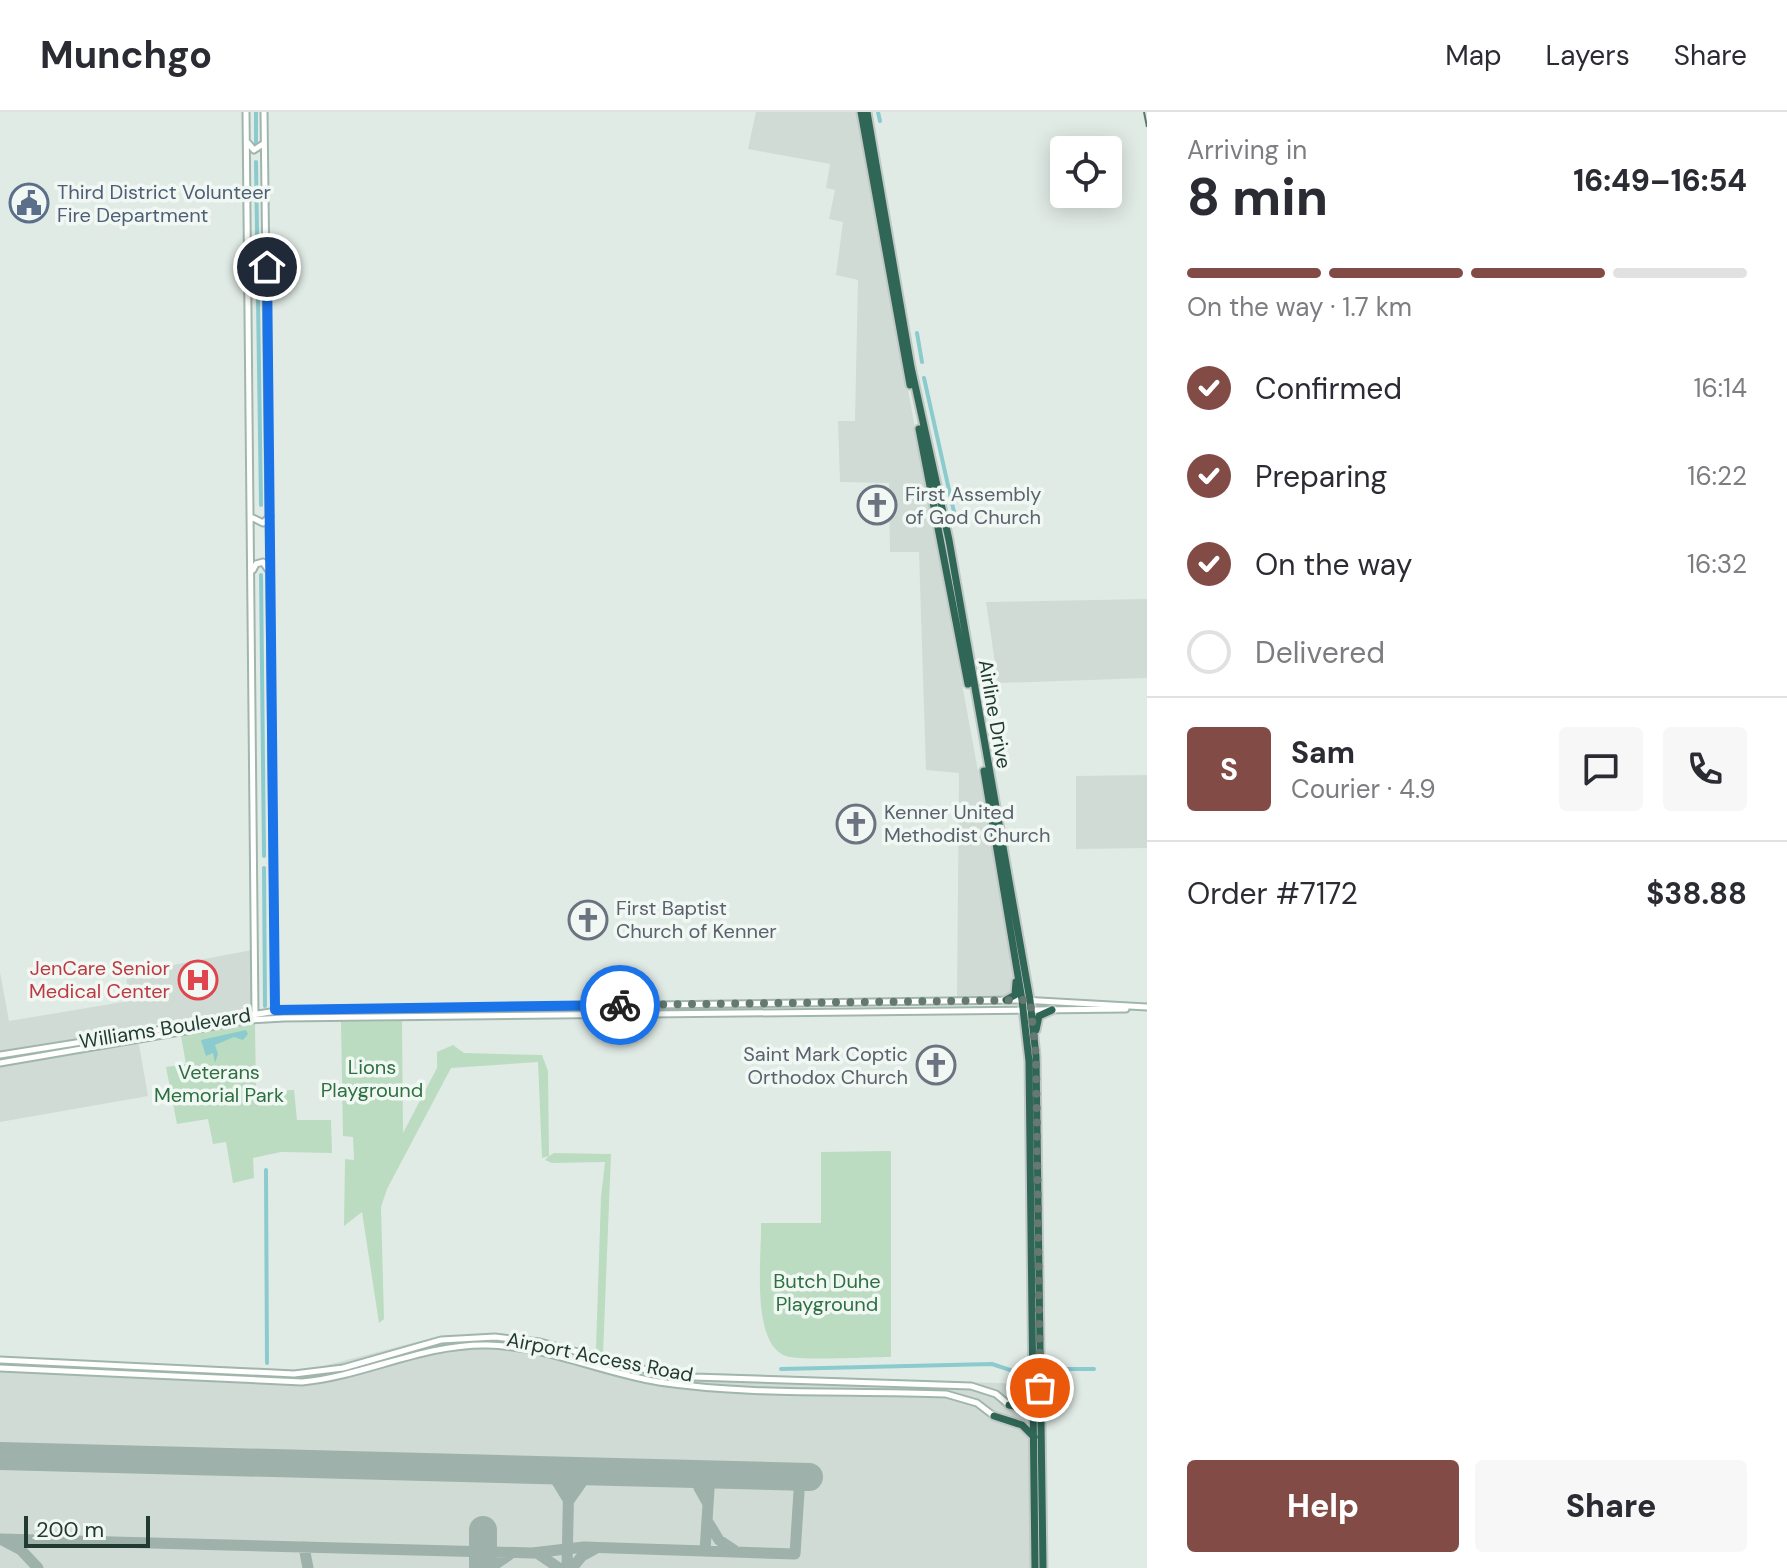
<!DOCTYPE html>
<html lang="en">
<head>
<meta charset="utf-8">
<style>
	:root { --surface:#fff; --page:#f7f7f7; --text:#2b2b33; --muted:#7c7c81; --line:#e1e1e2; --accent:#824b46 }
	body { margin:0; font-family:"DM Sans",sans-serif; background:var(--page); color:var(--text); height:100vh; display:flex; flex-direction:column; font-size:30px; white-space:nowrap }
	* { box-sizing:border-box; margin:0 }
	p { font-size:26px; color:var(--muted) }
	.icon { flex:none; width:44px; height:44px; fill:none; stroke:currentColor; stroke-width:2; stroke-linecap:round; stroke-linejoin:round }
	.map { position:relative; flex:1; overflow:hidden }
	.side { display:flex; flex-direction:column; background:var(--surface); width:640px }
	.side>* { flex:none }
	.controls { position:absolute; left:1050px; top:24px; display:grid; gap:16px }
	.controls a { display:grid; place-items:center; width:72px; height:72px; border-radius:8px; background:var(--surface); box-shadow:0 4px 20px #0003; font-size:40px }
	.scale { position:absolute; left:24px; bottom:20px; width:126px; box-sizing:border-box; padding-left:8px; border:4px solid #223b32; border-top:0; font-size:22px; line-height:28px; white-space:nowrap; color:#223b32; -webkit-text-stroke:6px #f1f8f4; paint-order:stroke }
	.pin { position:absolute; display:grid; place-items:center; width:68px; height:68px; color:#fff; margin:-34px; border:4px solid #fff; border-radius:50%; box-shadow:0 2px 8px #0007 }
	.courier { position:absolute; display:grid; place-items:center; width:80px; height:80px; margin:-40px; border:6px solid #1a73e8; border-radius:50%; background:#fff; color:#222; box-shadow:0 2px 10px #0007 }
	.overview em { font-style:normal; font-weight:800 }
	.overview div { display:flex; flex-direction:column-reverse }
	.overview { display:flex; align-items:center; justify-content:space-between; height:136px; padding:0 40px }
	h1 { font-size:52px; font-weight:800; line-height:60px }
	.bar { display:grid; grid-template-columns:repeat(4,1fr); gap:12px 8px; align-content:center; height:96px; padding:0 40px }
	.bar i { height:10px; border-radius:6px; background:var(--line) }
	.bar .selected { background:var(--accent) }
	.bar p { grid-column:span 4 }
	.line { display:flex; align-items:center; gap:20px; padding:0 40px; border-top:2px solid var(--line) }
	.line div { flex:1 }
	.round { display:grid; place-items:center; flex:none; width:84px; height:84px; border-radius:8px; background:var(--page) }
	ol { padding:0 40px; list-style:none }
	li { display:flex; align-items:center; gap:24px; height:88px }
	li p { margin-inline-start:auto }
	li .icon { padding:8px; border-radius:50%; background:var(--accent); color:#fff; stroke-width:4 }
	li:last-child { color:var(--muted) }
	li i { width:44px; height:44px; border:4px solid var(--line); border-radius:50% }
	.button { display:flex; gap:16px; margin-top:auto; padding:16px 40px }
	.button a { flex:1; height:92px; border-radius:8px; background:var(--accent); color:#fff; font-size:32px; font-weight:800; line-height:92px; text-align:center }
	.button a+a { background:var(--page); color:var(--text) }
	header { display:flex; align-items:center; gap:48px; box-sizing:border-box; height:112px; padding:0 40px; background:var(--surface); border-bottom:2px solid var(--line) }
	header strong { font-size:38px }
	nav { display:flex; gap:44px; margin-inline-start:auto; font-size:28px }
	main { display:flex; flex:1; min-height:0 }
	.map>svg:first-child { display:block }
</style>
</head>
<body>
<header>
<strong>Munchgo</strong>
<nav><a>Map</a><a>Layers</a><a>Share</a></nav>
</header>
<main>
<div class="map">
<svg width="1147" height="1456" viewBox="0 0 1147 1456">
	<rect width="100%" height="100%" fill="#e1ebe6"/>
	<!-- built -->
	<path fill="#cfdbd4" d="M756,0h101l152,828 5,43 -1,12 -8,3 -48,-1 2,-224 -33,-3 -7,-218h-29l-1,-69 -49,-1 -2,-61h17l3,-141 -22,-5 7,-53 -14,-3 6,-29 -9,-2 4,-24 -82,-15z
		M1147,487v79l-149,5 -12,-81z
		M1147,663v73l-71,1v-73z
		M252,838l-1,59 -115,18 12,69 -148,26v-150l9,49 120,-20 -3,-27z
		M495,1221l37,4 145,35 352,12 3,184h-1032v-211l308,13 116,-30z"/>
	<!-- green -->
	<path fill="#bbdcc0" d="M402,909l1,112 34,-65v-16l16,-7 11,8 78,2 6,16 1,85 5,-3 57,1 -8,200 -7,-6 5,-151 4,-35 -53,1 -7,-3 4,-4 -7,2 -4,-96 -87,6 -64,121 -6,18 3,112 -5,4 -17,-111 -18,14 1,-67 9,1 -1,-23 -10,-1 -2,-114z
		M255,912l1,68 38,-2 3,30h34l1,33 -51,-1 -28,6 1,20 -21,5 -7,-41 -13,2 -5,-25 -31,5 -11,-57 20,-3 -5,-28z
		M891,1039v206c-20,0 -90,4 -105,-1 -36,-13 -24,-100 -25,-133h60v-71z"/>
	<!-- water -->
	<path fill="#8bcbce" d="M246,918l2,4 -5,6 -9,-3 -19,8 3,9 -3,9 -2,-10 -7,3 -5,-16z"/>
	<g fill="none" stroke-linecap="round" stroke-linejoin="round">
		<!-- canal -->
		<path stroke="#8bcbce" stroke-width="4" d="M256,0v32
			M878,0l2,9
			M256,50l5,343
			M917,221l5,29
			M924,266l32,143
			M261,463l3,281
			M264,756l1,138
			M266,1058l1,193
			M781,1257l211,-5 33,11
			M1047,1262l19,-5h28"/>
		<!-- taxiway -->
		<path stroke="#9eb1aa" stroke-width="11" d="M534,1358l22,10 11,18
			M673,1361l24,11 10,18
			M570,1387l14,-20 21,-8
			M708,1410l11,18 15,10
			M0,1427l532,14 52,-6 211,7 5,-78
			M4,1429l17,9 17,18
			M304,1435l4,21
			M705,1439l5,-77
			M537,1441l22,15
			M490,1456l19,-13
			M567,1456l2,-98
			M572,1456l10,-12 13,-7"/>
		<!-- runway -->
		<path stroke="#9eb1aa" stroke-width="28" d="M0,1344l809,21
			M483,1456v-38"/>
		<!-- secondary casing -->
		<g stroke="#a0b6ac" stroke-width="9">
			<path id="secondary" d="M246,0l9,903
				M264,0l11,898
				M248,31l6,7 9,-6
				M253,406l10,5 7,-7
				M253,458l3,-6 7,-2 6,9
				M0,943l283,-45 739,-10 125,7
				M0,951l250,-43 34,-2 842,-9
				M0,1248l294,14 49,-6 98,-28 54,-3 45,5 107,28 47,7 277,9 25,8 13,11
				M0,1256l302,14c63,-6 120,-38 185,-37 60,1 114,28 172,37 94,14 192,8 287,12l31,9 17,13"/>
		</g>
		<!-- highway casing -->
		<g stroke="#c1c8c6" stroke-width="11">
			<path id="highway" d="M861,0l49,273
				M867,0l44,255 38,173 81,460 6,56 7,512
				M919,317l49,255
				M984,659l38,229 7,61 6,507
				M1006,888l9,-5 1,-13
				M1036,918l3,-14 13,-6
				M1009,1293l28,6
				M994,1304l28,9 12,12"/>
		</g>
		<!-- secondary -->
		<use href="#secondary" stroke="#fff" stroke-width="5"/>
		<!-- highway -->
		<use href="#highway" stroke="#2f6655" stroke-width="7"/>
		<!-- rail -->
		<path stroke="#5c776d" stroke-width="2" stroke-dasharray="16 8" stroke-linecap="butt" d="M1144,0l3,15"/>
	</g>
	<g fill="none" stroke-linecap="round" stroke-linejoin="round">
		<!-- done -->
		<path stroke="#657971" stroke-width="8" stroke-dasharray="0 14.4" d="M620,893l410,-5 6,56 4,332"/>
		<!-- route -->
		<path stroke="#1a73e8" stroke-width="10" d="M267,155l8,743 345,-5"/>
	</g>
	<!-- icons -->
	<defs>
		<g id="civic-ring" transform="scale(2)"><circle r="9.5" fill="#f1f8f4" stroke="#5c6f8a" stroke-width="1.5"/><path d="M-.6-6.5H3V-4.5H.6V-3L4-1V1h2V6H-6V1h2V-1L-.6-3ZM-1.2 2.5V6h2.4V2.5Z" fill="#5c6f8a"/></g>
		<g id="church-ring" transform="scale(2)"><circle r="9.5" fill="#f1f8f4" stroke="#6b7280" stroke-width="1.5"/><path d="M-1.2-6h2.4v3.5h3.3v2.4h-3.3V6h-2.4V-.1h-3.3v-2.4h3.3Z" fill="#6b7280"/></g>
		<g id="hospital-ring" transform="scale(2)"><circle r="9.5" fill="#f1f8f4" stroke="#e0444e" stroke-width="1.5"/><path d="M-5-5h3v3.5h4V-5h3V5h-3V1.5h-4V5h-3Z" fill="#e0444e"/></g>
	</defs>
	<g fill-rule="evenodd">
		<use href="#civic-ring" x="29" y="91"/>
		<use href="#church-ring" x="877" y="393"/>
		<use href="#church-ring" x="856" y="712"/>
		<use href="#church-ring" x="588" y="808"/>
		<use href="#hospital-ring" x="198" y="868"/>
		<use href="#church-ring" x="936" y="953"/>
	</g>
	<g text-anchor="middle" stroke-width="7" stroke-linejoin="round" paint-order="stroke">
		<!-- service labels -->
		<g font-size="20" fill="#4e5e75" stroke="#f1f8f4" text-anchor="start">
			<text x="57" y="87">Third District Volunteer<tspan x="57" dy="23">Fire Department</tspan></text>
		</g>
		<!-- worship labels -->
		<g font-size="20" fill="#5b616d" stroke="#f1f8f4" text-anchor="start">
			<text x="905" y="389">First Assembly<tspan x="905" dy="23">of God Church</tspan></text>
			<text x="884" y="707">Kenner United<tspan x="884" dy="23">Methodist Church</tspan></text>
			<text x="616" y="803">First Baptist<tspan x="616" dy="23">Church of Kenner</tspan></text>
			<text x="908" y="949" text-anchor="end">Saint Mark Coptic<tspan x="908" dy="23">Orthodox Church</tspan></text>
		</g>
		<!-- street labels -->
		<g font-size="20" fill="#223b32" stroke="#f1f8f4">
			<text transform="translate(995 602) rotate(80)" y="7">Airline Drive</text>
			<text transform="translate(165 916) rotate(-9)" y="7">Williams Boulevard</text>
			<text transform="translate(600 1245) rotate(11)" y="7">Airport Access Road</text>
		</g>
		<!-- health labels -->
		<g font-size="20" fill="#be3a42" stroke="#f1f8f4" text-anchor="end">
			<text x="170" y="863">JenCare Senior<tspan x="170" dy="23">Medical Center</tspan></text>
		</g>
		<!-- park labels -->
		<g font-size="20" fill="#2e7041" stroke="#f1f8f4">
			<text x="372" y="962">Lions<tspan x="372" dy="23">Playground</tspan></text>
			<text x="219" y="967">Veterans<tspan x="219" dy="23">Memorial Park</tspan></text>
			<text x="827" y="1176">Butch Duhe<tspan x="827" dy="23">Playground</tspan></text>
		</g>
	</g>
</svg>
<div class="controls">
<a><svg class="icon" aria-label="locate" viewBox="0 0 24 24"><circle cx="12" cy="12" r="6"/><path d="M12 2v4M12 18v4M2 12h4M18 12h4"/></svg></a>
</div>
<div class="scale">200 m</div>
<div class="pin" style="left:1040px;top:1276px;background:#ea580c"><svg class="icon" aria-label="bag" viewBox="0 0 24 24"><path d="M5 8h14l-1 12H6zM9 8a3 3 0 0 1 6 0"/></svg></div>
<div class="pin" style="left:267px;top:155px;background:#1f2937"><svg class="icon" aria-label="home" viewBox="0 0 24 24"><path d="M3 11l9-7 9 7M6 9v11h12V9"/></svg></div>
<div class="courier" style="left:620px;top:893px"><svg class="icon" aria-label="bike" viewBox="0 0 24 24"><circle cx="6" cy="16" r="4"/><circle cx="18" cy="16" r="4"/><path d="M6 16l4-8h5l3 8M10 8l3 8H6M13 5h3"/></svg></div>
</div>
<section class="side">
<div class="overview"><div><h1>8 min</h1><p>Arriving in</p></div><em>16:49–16:54</em></div>
<div class="bar"><i class="selected"></i><i class="selected"></i><i class="selected"></i><i></i><p>On the way · 1.7 km</p></div>
<ol>
<li><svg class="icon" aria-label="check" viewBox="0 0 24 24"><path d="M5 12l5 5 9-10"/></svg>Confirmed<p>16:14</p></li>
<li><svg class="icon" aria-label="check" viewBox="0 0 24 24"><path d="M5 12l5 5 9-10"/></svg>Preparing<p>16:22</p></li>
<li><svg class="icon" aria-label="check" viewBox="0 0 24 24"><path d="M5 12l5 5 9-10"/></svg>On the way<p>16:32</p></li>
<li><i></i>Delivered</li>
</ol>
<div class="line" style="height:144px"><b class="round" style="background:var(--accent);color:#fff">S</b><div><b>Sam</b><p>Courier · 4.9</p></div><a class="round"><svg class="icon" aria-label="chat" viewBox="0 0 24 24"><path d="M4 5h16v11H9l-5 4z"/></svg></a><a class="round"><svg class="icon" aria-label="phone" viewBox="0 0 24 24"><path d="M5 4h4l2 5-3 2q2 4 5 5l2-3 5 2v4C11 20 4 13 5 4z"/></svg></a></div>
<div class="line" style="height:104px"><div>Order #7172</div><b>$38.88</b></div>
<div class="button"><a>Help</a><a>Share</a></div>
</section>
</main>
</body>
</html>
